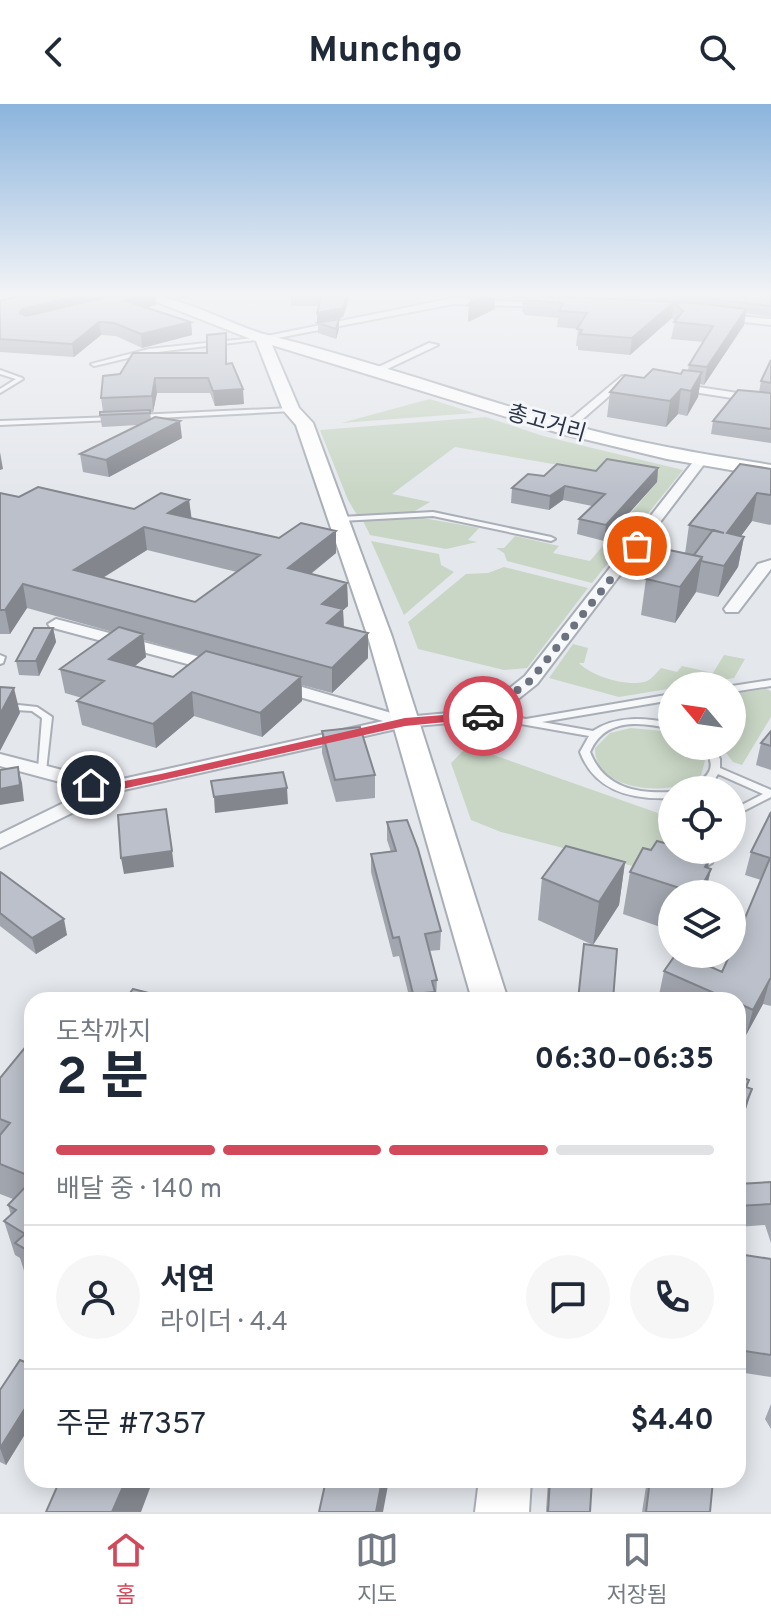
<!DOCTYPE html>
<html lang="ko">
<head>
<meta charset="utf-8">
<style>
	:root { --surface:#fff; --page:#f6f6f7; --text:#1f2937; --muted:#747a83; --line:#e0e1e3; --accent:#d1495b }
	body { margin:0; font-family:Overpass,"Noto Sans KR",sans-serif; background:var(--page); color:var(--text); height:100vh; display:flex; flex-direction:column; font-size:30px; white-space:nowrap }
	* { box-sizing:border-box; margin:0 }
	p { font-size:26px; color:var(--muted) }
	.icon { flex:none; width:44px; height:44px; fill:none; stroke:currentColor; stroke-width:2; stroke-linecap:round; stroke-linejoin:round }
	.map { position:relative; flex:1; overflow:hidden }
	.details { position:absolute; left:24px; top:888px; width:722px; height:496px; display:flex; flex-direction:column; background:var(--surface); border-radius:24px; box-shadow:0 4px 20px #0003 }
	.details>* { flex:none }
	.needle { width:52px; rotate:299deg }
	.buttons { position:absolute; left:658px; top:568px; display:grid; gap:16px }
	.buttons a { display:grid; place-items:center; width:88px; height:88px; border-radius:50%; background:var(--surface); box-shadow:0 4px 20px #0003; font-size:40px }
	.pin { position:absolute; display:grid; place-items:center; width:68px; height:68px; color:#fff; margin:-34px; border:4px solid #fff; border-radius:50%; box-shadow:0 2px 8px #0007 }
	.courier { position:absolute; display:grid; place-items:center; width:80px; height:80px; margin:-40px; border:6px solid #d1495b; border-radius:50%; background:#fff; color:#222; box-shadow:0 2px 10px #0007 }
	.headline em { font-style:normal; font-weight:700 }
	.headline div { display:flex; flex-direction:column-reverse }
	.headline { display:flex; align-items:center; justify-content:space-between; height:136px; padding:0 32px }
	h1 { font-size:52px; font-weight:700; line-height:60px }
	.bar { display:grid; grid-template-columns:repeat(4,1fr); gap:12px 8px; align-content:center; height:96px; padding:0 32px }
	.bar i { height:10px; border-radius:6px; background:var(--line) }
	.bar .current { background:var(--accent) }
	.bar p { grid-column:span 4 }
	.line { display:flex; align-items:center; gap:20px; padding:0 32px; border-top:2px solid var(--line) }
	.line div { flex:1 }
	.round { display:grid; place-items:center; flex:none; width:84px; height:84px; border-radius:42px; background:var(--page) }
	header { display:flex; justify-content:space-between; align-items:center; height:104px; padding:0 32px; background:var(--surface); font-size:36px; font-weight:700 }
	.menu { display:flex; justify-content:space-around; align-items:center; height:112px; border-top:2px solid var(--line); background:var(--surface); font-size:22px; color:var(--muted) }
	.menu a { display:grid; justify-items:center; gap:4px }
	.menu .current { color:var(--accent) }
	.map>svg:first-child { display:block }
</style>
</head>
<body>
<header><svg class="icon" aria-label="back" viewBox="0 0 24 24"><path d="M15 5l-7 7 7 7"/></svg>Munchgo<svg class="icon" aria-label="search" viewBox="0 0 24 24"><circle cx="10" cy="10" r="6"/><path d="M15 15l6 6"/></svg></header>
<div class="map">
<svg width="771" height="1408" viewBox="0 0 771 1408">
	<rect width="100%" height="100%" fill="#e4e7ec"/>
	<!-- green -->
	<path fill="#c9d6c5" d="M430,295l44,14 -133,10z
		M486,313l57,19 140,34 -91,113 -85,-22 -3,-8 -8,-5h8l11,-12 44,10 -6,7 37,8 67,-79 -202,-35 -63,47 38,8 -17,10 -56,3 -9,-15 -28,-70z
		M423,414l56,10 -11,12 9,2 -31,7 -76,-14 -7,-14z
		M371,437l68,13 2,11 13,7 -50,43z
		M504,463l84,21 -61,80 -23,2 -86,-21 -10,-27 58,-48 22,-1z
		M573,540l15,4 -4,15h-5c12,13 50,25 68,18 5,-2 10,-9 14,-13l16,4 5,-6 31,7 11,-18 21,4 -11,19 -115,19 -70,-19z
		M766,585l5,2v26l-29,48 -9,-3 -12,-16h11v-52z
		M631,624l41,4v14h24l9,15 -4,14c-26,23 -107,18 -106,-27l15,-15z
		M468,642l204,72v32l-16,22 -155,-40 -30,-12 -20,-57z"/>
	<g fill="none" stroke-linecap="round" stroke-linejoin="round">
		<!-- lane casing -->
		<g stroke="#a9aeb7" stroke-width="4">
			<path id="lane" d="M262,233l2,2 -115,14 -55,13 -3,-2 58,-15z
				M0,266l22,8 1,1 -23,14v-4l16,-10 -16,-5z
				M291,304l3,2 -1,1 -156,8 -3,-2 3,-2z
				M115,313v2l-2,1 -113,5v-4z
				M433,408l118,25 4,2 -4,2 -118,-25 -92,5 -3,-2 3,-2z
				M0,551l5,2 -2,6 -3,1z
				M771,576v6l-39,6v-6z
				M672,590v6l-130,22 51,9c24,-16 52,-13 79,-8v6c-31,-7 -67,-12 -82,23 14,36 47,42 82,40v6c-39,2 -77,-6 -92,-46l9,-16 -102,-18 -4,-3 4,-3 39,7z
				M0,599l37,4 15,10 -6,54h-6l-2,-2 4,-51 -10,-7 -32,-2z
				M703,642h10l7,13v9l51,22v7l-39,20v-7l31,-16 -45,-20c-7,12 -14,16 -28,16 18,-14 29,-21 13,-44z
				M707,746h10l-5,13 -5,3 -5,-3z"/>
		</g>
		<!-- street casing -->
		<g stroke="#a9aeb7" stroke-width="4">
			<path id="street" d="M453,194l98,6 -5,3 -93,-3 -191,37 -5,-3z
				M715,210l56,5v6l-53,-6z
				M429,239l9,2 -57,27 -9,-2z
				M622,272l23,6 -5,3 -16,-2 -55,48h-8v-4z
				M672,279l99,15v6l-103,-16v-4z
				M701,352l4,1v6l-168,221 -44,35 -88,8 -290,65 -115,56v-14l90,-44 -90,-24v-12l109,28 274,-61 -111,-32 -3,-4 3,-4 6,-1 127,37 77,-7 43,-34 172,-219z
				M771,456v9l-33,43h-12l-2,-3 34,-45z
				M56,515l167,44 2,4 -8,5 -167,-45 -2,-3z"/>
		</g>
		<!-- secondary casing -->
		<g stroke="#a9aeb7" stroke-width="4">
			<path id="secondary" d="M139,191c46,0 88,30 132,41 101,25 198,60 297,88 67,19 135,30 203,41v12l-104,-18 -108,-26 -287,-88 27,63 14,15 79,214 116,363h-36l-104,-363 -72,-212 -13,-15 -27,-69z
				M479,1376h52l-2,32h-54z"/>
		</g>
		<!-- lane -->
		<use href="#lane" fill="#f7f8fa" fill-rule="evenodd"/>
		<!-- street -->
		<use href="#street" fill="#f7f8fa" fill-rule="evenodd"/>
		<!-- secondary -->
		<use href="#secondary" fill="#fff" fill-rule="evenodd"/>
	</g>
	<!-- wall -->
	<path fill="#a1a5ae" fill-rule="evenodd" d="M23,191h132l1,10 -10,3 45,14 1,13 -50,13 -26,-12 -15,-1 -27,22 -74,-5v-51z
		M159,191h34v1l-12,3z
		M350,191l-7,22 -26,6 2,-17h-28v-9z
		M440,191h331v22l-25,-4 -2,12 -40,60 -4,-1 -2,13 -11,19 -9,-2 -12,13 -59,-10 3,-25 34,-14 37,-4 7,-4 1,-5 15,-23 -33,-3 4,-18 -3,-3 -42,37 -52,-5v-4h-2l2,-17 -21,-2 1,-9 -33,-3 -3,-5 1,-11 -28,-1v11l-27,13 1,-18 5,-7z
		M318,219l21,6 -3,10 -18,-6z
		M771,256v83l-60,-9 2,-13 46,-29 2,-11z
		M227,260l17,40 -29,2 -5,-13h-53l-4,19h-3l1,7 31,19 -73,39 -26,-5 -3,-18 58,-29 -36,2 -2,-12 3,-3 -2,-14 2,-22z
		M658,364l-1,14 -53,59 -27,-7 2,-15 13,-13 -29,-6 -14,10 -38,-7 1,-15 32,-12 52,-5z
		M771,365v55l-1,1 -18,-4 -11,15 3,1 -6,30 -20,30 -22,-5 -21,31 -34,-8 5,-36 39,-25 4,-29z
		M0,389l19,4 115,12 55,-9 2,18 145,35 -25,21 36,9 1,23 -5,4 1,17 24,31 -36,35 -30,-8v16l-40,36 -68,-21 -38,32 -74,-23 -5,-24 5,-3 -17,-5 -5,-24 53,-37 -86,-24 -17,26h-10zM147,446l90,22 -42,30 -92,-24zM144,536l56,16 -27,21 -38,-11 11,-9z
		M53,524l3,14 -17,34 -20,-1 -3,-14z
		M322,627l53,44v23l-39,4 -14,-49z
		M771,627v39l-15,-5 5,-22z
		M771,708v194l-8,-2 -17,31 -8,-4v-31h-68l-11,-5 5,-24 58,1 39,-92 -16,-5 6,-23z
		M387,718l54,109 -1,19 -11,1 8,29 -1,19 -1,1h-25l-11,-44 -6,1 -22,-85v-18l20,-2 -4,-12z
		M625,758l-6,43 -26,40 -55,-25 4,-42z
		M708,764l3,1 -6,25h-33v37l-49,-17 7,-42z
		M0,768l67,63 -31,19 -36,-28z
		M32,935v241l-6,-3 -6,-19 -5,-3 -11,-34 7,-6 -3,-10 5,-6 -13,-5v-116z
		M771,1078v61l-6,-18 -27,2v-43z
		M738,1150l33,5v118l-33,-5z
		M32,1261v62l-2,-1 -24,39 -6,-3v-72z
		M771,1300v25l-6,-10z
		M548,1376h44l-2,32h-44z
		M647,1376h66l-3,32h-68z"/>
	<!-- shaded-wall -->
	<path fill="#83868d" d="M80,191h75l1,10 -32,8 -102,13 -2,-13 2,-4z
		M181,191h12v1l-12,3z
		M347,191h3l-7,22 -26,6v-10z
		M487,191h8v14l-27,13 1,-18z
		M674,198l-2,16 -42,37 2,-17z
		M746,205l-2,16 -40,60 3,-18z
		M339,215v10l-3,10v-10z
		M99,218l2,13 -27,22 -2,-13z
		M191,218l1,13 -50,13 -1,-14z
		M702,268l-4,25 -11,19 4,-25z
		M155,274l2,15 -4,19 -1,-16z
		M243,285l1,15 -29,2 -2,-15z
		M681,285l-3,25 -12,13 4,-26z
		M180,317l2,17 -73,39 -3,-17z
		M0,348l3,17 -3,1z
		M658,364l-1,14 -53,59 2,-16z
		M565,382l-2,14 -14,10 1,-14z
		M757,389l-5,28 -31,42 6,-30z
		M189,396l3,21 -21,14 -3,-22z
		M144,423l3,23 -69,43 -4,-23z
		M336,427v22l-47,38 -1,-23z
		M744,433l-6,30 -20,30 6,-31z
		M702,453l-6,35 -21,31 5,-36z
		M347,479l1,23 -5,4 1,23 -16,15 -6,-44z
		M23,480l4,24 -17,26 -5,-24z
		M53,524l3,14 -17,34 -3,-15z
		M368,529v25l-36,35v-25z
		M143,530l3,23 -33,26 -4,-24z
		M301,573l1,24 -40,36 -2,-24z
		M14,584l6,25 -20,38v-37z
		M192,588l2,24 -38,32 -3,-24z
		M18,663l4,16 2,18 -24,4v-16z
		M287,684l1,16 -73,9 -1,-16z
		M169,721l5,42 -50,7 -3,-16z
		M710,753l-4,22 5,-10 -6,25h-4l4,-27z
		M625,758l-6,43 -26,40 6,-43z
		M64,815l3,16 -31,19 -4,-16z
		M770,875l-7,25 -17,31 7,-25z
		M752,985l-13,44 -1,4v-11l2,-8z
		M24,1306l6,16 -24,39 -6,-17z
		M126,1376h27l-12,32h-29z
		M382,1376h7l-6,32h-7z"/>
	<!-- building -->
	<path fill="#bbc0ca" stroke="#83868d" stroke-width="2" fill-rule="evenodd" d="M23,191h57l-58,14 -2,4 6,3 86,-20 31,-1 -20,5 68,22 -50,12 -27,-11 -15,-1 -27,22 -72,-5v-38z
		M291,191h56l-4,13 -26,5 4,-16h-30z
		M475,191h12l-18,9z
		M523,191l173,8 50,6 -39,58 -18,-2 24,-39 -39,-4 9,-11 -9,-9 -42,36 -52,-4 2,-4 -5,-1 10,-16 -28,-2 4,-8 -37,-3z
		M671,191h100v11l-75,-9z
		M339,215l-3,10 -18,-6z
		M226,229v31l6,-1 11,26 -30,2 -5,-13h-53l-3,18 -51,2 2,-22 17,-2 13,-21h74v-18z
		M771,256v23l-10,-2z
		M653,265l28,5 2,-4 19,2 -11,19 -10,-2 -11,12 -60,-9 15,-17 19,3z
		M738,286l33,3v36l-58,-8z
		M150,306v3l-50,2v-3z
		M155,313l25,4 -74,39 -26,-6z
		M607,355l51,9 -52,57 -27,-6 26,-25 -40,-8 -15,10 -38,-8 16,-14 16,2 13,-12 39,7z
		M740,360l31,5v26l-14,-2 -30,40 17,4 -20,29 -23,-5 1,-4 -8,-2 19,-25 11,3 -35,-8z
		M38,383l96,22 27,-16 28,7 -21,13 111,25 22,-15 35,8 -48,37 59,15 -25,21 21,5 -16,14 41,10 -36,35 -309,-84 -18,26h-5v-117l19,4zM144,423l116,28 -65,47 -121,-32z
		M669,446l33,7 -22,30 -34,-8z
		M119,523l24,7 -34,25 64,18 33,-26 95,26 -41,36 -68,-21 -39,32 -76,-23 27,-20 -44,-12z
		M34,524h19l-17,33h-20z
		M0,583l14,1 -14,26z
		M360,623l15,48 -40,5 -13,-49z
		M771,627v15l-10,-3z
		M18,663l2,18 -20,4v-19z
		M283,668l4,16 -73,9 -3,-16z
		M166,705l6,42 -51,7 -3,-43z
		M771,708v167h-1l-17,31 -15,-7v-3h-8l-66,-29 12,-17h6l40,18 8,-18h2v-5l38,-91 -19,-6z
		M407,716l11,29 23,82 -16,3 12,46 -5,1 3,11 -22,2 -14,-57 -6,1 -22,-84 25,-3 -9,-29z
		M657,737l15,4v5h15l23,7 -5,10 6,2 -8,15 -5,-2 -6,10 -62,-20 13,-24 8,2z
		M566,742l59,16 -26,40 -57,-24z
		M0,768l2,1 62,46 -32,19 -32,-25z
		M584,840l33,5 -4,51h-35z
		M133,885l43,11h-51z
		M32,935v138l-32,-13v-29l10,-12 -10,-4v-41z
		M738,972l11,4 -3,7 6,2 -12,29 -2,-1z
		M32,1076v73l-17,-10 10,-9 -21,-13 12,-11 -8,-5z
		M771,1078v22l-33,2v-22z
		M738,1150l33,5v96l-33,-5z
		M20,1256l12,5v48l-8,-3 -24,38v-58z
		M60,1376h66l-14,32h-66z
		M326,1376h56l-6,32h-57z
		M550,1376h42l-2,32h-42z
		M650,1376h63l-3,32h-64z"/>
	<!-- sky -->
	<linearGradient id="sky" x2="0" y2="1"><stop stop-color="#8bb4dd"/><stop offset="0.49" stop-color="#f3f4f6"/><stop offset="1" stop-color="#f3f4f6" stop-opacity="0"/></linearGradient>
	<rect width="771" height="389" fill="url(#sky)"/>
	<!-- route -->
	<path fill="#d1495b" d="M483,608l4,1v5l-82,8 -296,66 -24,-7 6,-4 18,3 52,-10 244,-56z"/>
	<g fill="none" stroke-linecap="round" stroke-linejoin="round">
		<!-- done -->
		<path stroke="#6c737f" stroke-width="8" stroke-dasharray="0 14.4" d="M483,612l48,-36 106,-134"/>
	</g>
	<g text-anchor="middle" stroke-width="6" stroke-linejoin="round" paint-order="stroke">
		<!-- far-street labels -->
		<g font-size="22" fill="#2b3445" stroke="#f4f6f9">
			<text transform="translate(547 318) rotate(16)" y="8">총고거리</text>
		</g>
	</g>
</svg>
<div class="buttons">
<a><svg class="needle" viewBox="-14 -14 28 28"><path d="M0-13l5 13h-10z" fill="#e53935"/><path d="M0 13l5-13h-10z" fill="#747a83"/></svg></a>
<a><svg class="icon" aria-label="locate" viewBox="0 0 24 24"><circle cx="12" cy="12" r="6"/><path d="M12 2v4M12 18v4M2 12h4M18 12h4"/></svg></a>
<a><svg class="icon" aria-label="layers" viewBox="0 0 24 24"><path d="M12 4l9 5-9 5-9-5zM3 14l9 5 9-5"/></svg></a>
</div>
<div class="pin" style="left:637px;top:442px;background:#ea580c"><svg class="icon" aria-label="bag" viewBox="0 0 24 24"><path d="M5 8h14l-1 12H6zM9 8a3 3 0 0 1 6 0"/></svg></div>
<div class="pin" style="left:91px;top:681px;background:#1f2937"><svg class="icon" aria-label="home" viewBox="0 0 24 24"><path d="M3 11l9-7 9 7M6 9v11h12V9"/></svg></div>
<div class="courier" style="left:483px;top:612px"><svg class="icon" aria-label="car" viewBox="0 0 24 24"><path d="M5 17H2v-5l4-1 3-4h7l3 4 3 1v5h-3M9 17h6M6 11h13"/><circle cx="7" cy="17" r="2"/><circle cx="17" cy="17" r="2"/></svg></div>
<section class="details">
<div class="headline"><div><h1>2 분</h1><p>도착까지</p></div><em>06:30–06:35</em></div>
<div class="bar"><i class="current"></i><i class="current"></i><i class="current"></i><i></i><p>배달 중 · 140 m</p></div>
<div class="line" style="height:144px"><a class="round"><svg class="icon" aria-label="person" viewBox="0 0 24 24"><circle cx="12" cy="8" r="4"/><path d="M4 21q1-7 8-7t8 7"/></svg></a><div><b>서연</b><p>라이더 · 4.4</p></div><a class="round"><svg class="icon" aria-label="chat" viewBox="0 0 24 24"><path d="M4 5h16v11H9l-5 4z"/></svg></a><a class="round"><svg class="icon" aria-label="phone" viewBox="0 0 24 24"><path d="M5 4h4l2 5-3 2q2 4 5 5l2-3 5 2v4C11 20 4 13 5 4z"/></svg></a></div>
<div class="line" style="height:104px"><div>주문 #7357</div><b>$4.40</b></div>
</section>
</div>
<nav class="menu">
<a class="current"><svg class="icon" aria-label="home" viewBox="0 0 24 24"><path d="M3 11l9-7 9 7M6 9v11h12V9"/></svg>홈</a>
<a><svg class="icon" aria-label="map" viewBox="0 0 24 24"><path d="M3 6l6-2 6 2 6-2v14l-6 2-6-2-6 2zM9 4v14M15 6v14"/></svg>지도</a>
<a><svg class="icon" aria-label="saved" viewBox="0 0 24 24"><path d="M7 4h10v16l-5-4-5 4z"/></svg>저장됨</a>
</nav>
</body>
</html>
